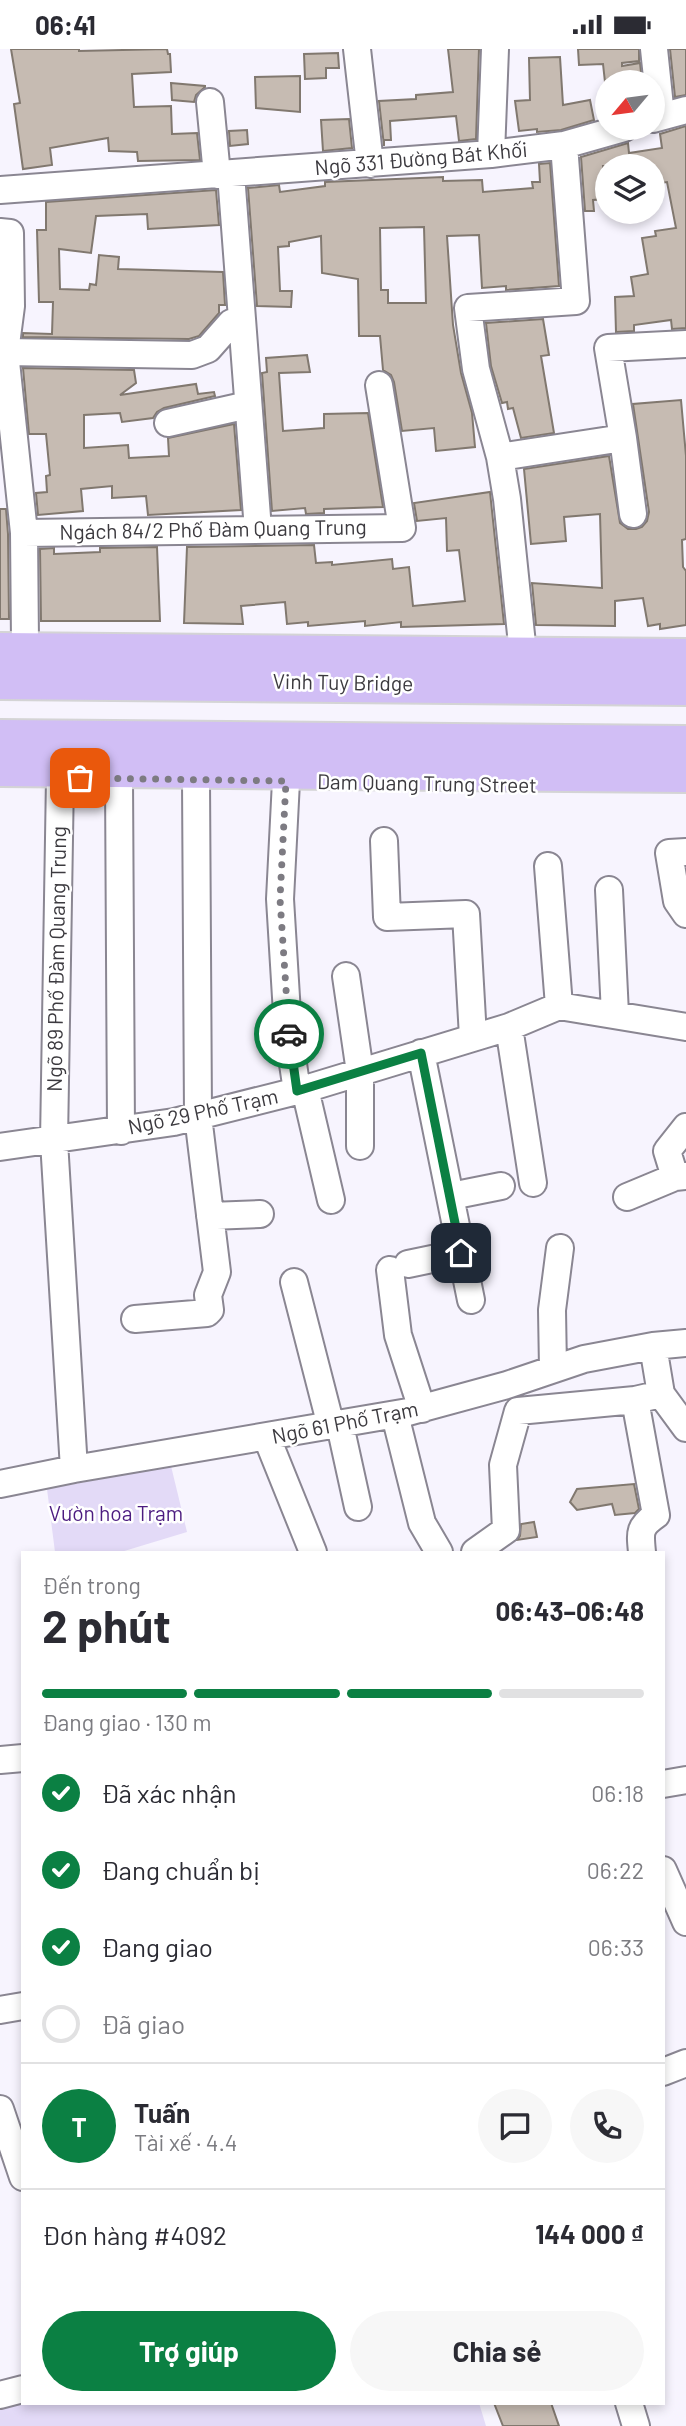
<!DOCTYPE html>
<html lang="vi">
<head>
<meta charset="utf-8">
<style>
	:root { --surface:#fff; --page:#f7f7f7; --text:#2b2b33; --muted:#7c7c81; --line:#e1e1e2; --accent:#0b8043 }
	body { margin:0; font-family:Barlow,sans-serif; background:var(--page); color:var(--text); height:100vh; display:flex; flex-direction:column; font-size:26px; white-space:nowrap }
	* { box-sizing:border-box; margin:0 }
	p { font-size:23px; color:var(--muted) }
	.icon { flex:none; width:38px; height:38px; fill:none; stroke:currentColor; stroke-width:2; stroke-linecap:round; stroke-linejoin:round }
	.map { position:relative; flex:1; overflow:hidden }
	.panel { position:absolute; left:21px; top:1502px; width:644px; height:854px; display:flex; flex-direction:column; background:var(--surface); border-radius:0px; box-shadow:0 4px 10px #0003 }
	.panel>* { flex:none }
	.needle { width:46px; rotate:241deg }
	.controls { position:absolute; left:595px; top:21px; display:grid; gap:14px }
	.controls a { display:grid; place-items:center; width:70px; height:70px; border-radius:50%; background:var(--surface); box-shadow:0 4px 10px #0003; font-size:35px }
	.pin { position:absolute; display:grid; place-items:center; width:60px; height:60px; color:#fff; margin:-30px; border-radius:14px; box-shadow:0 4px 10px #0006 }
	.courier { position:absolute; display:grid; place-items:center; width:70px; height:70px; margin:-35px; border:5px solid #0b8043; border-radius:50%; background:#fff; color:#222; box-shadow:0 2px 9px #0007 }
	.overview em { font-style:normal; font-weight:700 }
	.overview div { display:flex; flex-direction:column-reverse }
	.overview { display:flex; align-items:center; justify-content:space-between; height:119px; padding:0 21px }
	h1 { font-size:46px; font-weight:700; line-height:52px }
	.bar { display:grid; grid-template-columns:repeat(4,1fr); gap:10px 7px; align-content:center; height:84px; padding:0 21px }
	.bar i { height:9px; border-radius:5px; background:var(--line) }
	.bar .current { background:var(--accent) }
	.bar p { grid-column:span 4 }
	.line { display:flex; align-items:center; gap:18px; padding:0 21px; border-top:2px solid var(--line) }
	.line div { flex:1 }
	.round { display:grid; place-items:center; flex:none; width:74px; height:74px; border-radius:37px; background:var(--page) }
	ol { padding:0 21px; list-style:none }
	li { display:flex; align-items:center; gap:21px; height:77px }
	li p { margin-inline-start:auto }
	li .icon { padding:7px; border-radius:50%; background:var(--accent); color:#fff; stroke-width:4 }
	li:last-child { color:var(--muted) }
	li i { width:38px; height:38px; border:4px solid var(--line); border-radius:50% }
	.primary-button { display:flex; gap:14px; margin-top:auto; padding:14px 21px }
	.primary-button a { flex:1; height:80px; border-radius:42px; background:var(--accent); color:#fff; font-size:28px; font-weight:700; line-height:80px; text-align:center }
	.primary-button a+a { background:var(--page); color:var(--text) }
	.status { display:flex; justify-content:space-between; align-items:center; height:49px; padding:0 35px; background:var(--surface); direction:ltr }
	.status svg { height:19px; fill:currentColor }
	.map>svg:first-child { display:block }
</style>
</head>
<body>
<div class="status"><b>06:41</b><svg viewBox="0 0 49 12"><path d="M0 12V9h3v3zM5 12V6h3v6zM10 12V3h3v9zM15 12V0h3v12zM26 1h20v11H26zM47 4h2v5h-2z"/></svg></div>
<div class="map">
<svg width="686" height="2377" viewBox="0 0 686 2377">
	<rect width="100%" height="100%" fill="#f7f4fe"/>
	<!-- green -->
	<path fill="#e3daf7" d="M171,1417l16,66 -66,20h-66l-8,-63z
		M23,2346v8h456l7,23h-486v-21z"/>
	<!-- building -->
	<path fill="#c6bbb2" stroke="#81786f" stroke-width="2" fill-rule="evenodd" d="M11,0h68v2l88,-2 1,5h2l1,18 -39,2 2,33 37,-1 1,28 25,-1 3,27 -62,1 -1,-9 -28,-1 -1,-13 -58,10 2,17 -29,4 -9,-65 6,-1z
		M448,0h31l-3,90 -17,2 -3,-25 -66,5 1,19h-7v6l-5,-45 37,-2v-4l37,-3z
		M578,0h61v12l-17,2v3l18,-3 2,19h-37l-2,-18 -24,1z
		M670,0h16v46l-11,2z
		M338,4l1,15h-13v10l-21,1 -1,-25z
		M560,8l3,48 27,-5 4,20 -33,10 -24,2v-3l-18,2 -4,-30 15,-1 -1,-42z
		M300,27v36l-44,-4 -1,-31z
		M171,34l34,3v1l-9,8 -2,7 -22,-2z
		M349,70l3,29 -29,3 -2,-31z
		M686,77v202l-14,1 -1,-9 -37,5v6l-18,1 -1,-35 19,-1 -3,-19 17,-3 -6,-36 14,-2 -1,-5 21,-3 -9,-46 -14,2v-18h-50l3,33 -13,1 1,11h-9l-4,-54 47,-14 1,10 33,-5 -2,-14z
		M247,81l1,14 -18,2 -1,-15z
		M550,114l9,123 -53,4v-4l-24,2 -3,-53 -32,1 6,89 8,48 11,40 3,34 -39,4 -2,-23 -32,3 -8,-49 -3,-7 -8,-5 -3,-34h-21l-1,-57 -36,-6 -1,-37 -32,6v4l-11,1 2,44h12l-1,16 -34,-1 -9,-118 31,-3 1,7 45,-6v-4l118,-5v4l39,-1 1,12 50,-4 -1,-6h8l-1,-18zM424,178l2,76h-38v-13h-7l-1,-62z
		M216,141l3,35 -71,4 -1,-15 -51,2 -5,37 -32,-4 1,40 29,1 1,-6 6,1 3,-30 20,2 -1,12 105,3 2,33h-6v8l-20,23 -10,3 -166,-2v-4l29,1 1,-32h-14l-2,-72h9v-28z
		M543,270l6,36 -8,1 13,77 -33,5 -8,-30 -5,1 -1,-7 -5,1 -11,-37 -5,-43z
		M307,306l3,17 -31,1 4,58 41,-3v-14l44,-1 15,94 -59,2v4l-18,1 -1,-6 -33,3 -10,-138 5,-1 -1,-14z
		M23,319l111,2 2,13 -16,12 76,-11 2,10 16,-2 1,4 -51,12 -7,4 -4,6 -31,4 -2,-9 -36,2v33l44,-3 1,13 40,-2 -1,-18 66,-14 7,86 -93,5 -2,-19 -34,2v-12l-31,3 2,22 -45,4 -2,-22 11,-1 -1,-16 4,-1 -4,-41h-17z
		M681,351l5,56v83l-4,1 1,27 3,4v54l-26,4v-5l-12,2 -5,-28 -28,3v25l-79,-1 -4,-42 70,5 -2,-74 -36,3 2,24 -35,3 -7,-75 85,-13 11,67 8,6h8l6,-2 5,-6 2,-9 -16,-108z
		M490,443l14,132 -103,3v-5l-36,4v-5l-57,5v-4l-21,2 -2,-22 -44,4 2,18 -59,-1 3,-76 127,-2 2,18 16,-1v3l60,-6 1,10 16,-2 4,39 52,-5 -6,-51 -12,1 -1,-33 -29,3 -3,-18z
		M0,460h6l2,25 1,85h-9z
		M157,498l3,74h-119l-1,-72 14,-1v6l46,-2v-4z
		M634,1435l5,25 -4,4 -20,2 -3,-11 -35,6 -7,-8 7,-13z
		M534,1473l3,15 -20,3 3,-4 1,-12z
		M494,2354h57l8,23h-56z"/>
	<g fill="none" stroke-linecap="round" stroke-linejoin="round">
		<!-- minor casing -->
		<g stroke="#8a8692" stroke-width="30">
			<path id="minor" d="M357,0l13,115
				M654,0l7,67
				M210,53l7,73
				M653,70l33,-9
				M491,105l4,-105
				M231,125l27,356
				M0,141l491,-36 73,-9 60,-17
				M0,183l10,1 1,73 -6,46 19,181 1,109
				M5,303l187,3 16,-6 23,-26 11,-4
				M168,374l80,-18
				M623,389l10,76
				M500,408l123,-19 -15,-90 78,-4
				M24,484l378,-5 -23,-143
				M522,595l-15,-145 -7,-42 -24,-88 -8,-61 108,-7 -12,-156
				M60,729l-6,363 20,328
				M119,730l2,352
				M286,732l-6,118 8,131 9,61
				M384,792l3,76 79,-3 7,123
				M686,803l-17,1 8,48 9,13
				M548,817l11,140
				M609,841l6,124
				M346,927l14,96v74
				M509,978l24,156
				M421,1004l50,247
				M305,1040l26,111
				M0,1098l174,-25 131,-33 204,-62 50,-21 127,21
				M675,1128l-8,-26 19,-24
				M451,1147l50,-10
				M627,1148l48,-20 11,-1
				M210,1167l50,-2
				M408,1215l53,-11
				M390,1221l8,65 24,74
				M294,1233l37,144
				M135,1270l72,-6 3,-3 -2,-15 9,-23 -19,-156 -2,-336
				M653,1297l8,48 25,34
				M553,1320l-1,-59 8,-62
				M635,1351l21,115c-17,12 -16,17 -14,37
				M395,1366l27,108 17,29
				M340,1376l18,82
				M267,1389l46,114
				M0,1435l74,-15 334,-57 99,-27 77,-26 69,-13 33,-3
				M475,1503l31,-22 -3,-65 15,-54 117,-11 26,-6
				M0,1711l23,-2
				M663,1735l23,-4
				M663,1821l23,52
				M0,1961l23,-4
				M663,2023l23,-9
				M0,2060l23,68
				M0,2346l23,-6
				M629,2354l7,23"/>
		</g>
		<!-- highway casing -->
		<g stroke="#d4d4d5" stroke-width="42">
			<path id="highway" d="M0,603l686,6
				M0,631l686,6
				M0,690l686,6
				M0,718l686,6"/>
		</g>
		<!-- minor -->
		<use href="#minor" stroke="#fff" stroke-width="26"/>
		<!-- highway -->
		<use href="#highway" stroke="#d1bef5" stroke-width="38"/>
	</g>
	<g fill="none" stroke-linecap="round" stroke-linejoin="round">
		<!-- done -->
		<path stroke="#7d7b82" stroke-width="7" stroke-dasharray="0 12.6" d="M80,729l206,3 -6,118 9,135"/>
		<!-- route -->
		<path stroke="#0b8043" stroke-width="9" d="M289,985l8,57 124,-38 40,200"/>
	</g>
	<g text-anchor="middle" stroke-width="5" stroke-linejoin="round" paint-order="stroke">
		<!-- street labels -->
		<g font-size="21" fill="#3c3a3f" stroke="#fff">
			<text transform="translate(421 110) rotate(-5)" y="7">Ngõ 331 Đường Bát Khối</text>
			<text transform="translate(213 481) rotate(-1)" y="7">Ngách 84/2 Phố Đàm Quang Trung</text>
			<text transform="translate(343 634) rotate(1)" y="7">Vinh Tuy Bridge</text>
			<text transform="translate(427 735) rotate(1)" y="7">Dam Quang Trung Street</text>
			<text transform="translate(57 910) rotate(-89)" y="7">Ngõ 89 Phố Đàm Quang Trung</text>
			<text transform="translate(203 1063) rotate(-12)" y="7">Ngõ 29 Phố Trạm</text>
			<text transform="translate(345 1374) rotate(-11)" y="7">Ngõ 61 Phố Trạm</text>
		</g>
		<!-- park labels -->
		<g font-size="21" fill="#4c1c80" stroke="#fff">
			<text x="116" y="1472">Vườn hoa Trạm</text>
		</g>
	</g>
</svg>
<div class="controls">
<a><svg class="needle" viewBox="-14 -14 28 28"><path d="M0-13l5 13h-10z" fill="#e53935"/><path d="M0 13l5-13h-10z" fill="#7c7c81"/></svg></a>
<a><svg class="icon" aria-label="layers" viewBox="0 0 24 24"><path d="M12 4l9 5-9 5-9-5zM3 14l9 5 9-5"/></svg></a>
</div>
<div class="pin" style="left:80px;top:729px;background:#ea580c"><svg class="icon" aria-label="bag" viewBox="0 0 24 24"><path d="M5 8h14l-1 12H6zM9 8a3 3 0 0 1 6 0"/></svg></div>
<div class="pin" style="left:461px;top:1204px;background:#1f2937"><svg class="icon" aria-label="home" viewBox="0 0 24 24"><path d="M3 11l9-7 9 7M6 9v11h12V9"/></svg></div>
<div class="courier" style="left:289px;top:985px"><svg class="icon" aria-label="car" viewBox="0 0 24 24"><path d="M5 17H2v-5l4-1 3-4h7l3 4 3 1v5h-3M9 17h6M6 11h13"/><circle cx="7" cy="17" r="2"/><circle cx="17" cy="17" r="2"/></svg></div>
<section class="panel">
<div class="overview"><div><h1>2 phút</h1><p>Đến trong</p></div><em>06:43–06:48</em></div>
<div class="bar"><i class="current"></i><i class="current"></i><i class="current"></i><i></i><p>Đang giao · 130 m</p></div>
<ol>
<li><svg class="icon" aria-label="check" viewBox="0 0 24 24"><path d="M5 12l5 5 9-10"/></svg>Đã xác nhận<p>06:18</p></li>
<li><svg class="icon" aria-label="check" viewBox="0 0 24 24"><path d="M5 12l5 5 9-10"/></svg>Đang chuẩn bị<p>06:22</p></li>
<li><svg class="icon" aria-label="check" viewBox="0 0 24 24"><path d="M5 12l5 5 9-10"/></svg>Đang giao<p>06:33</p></li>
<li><i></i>Đã giao</li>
</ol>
<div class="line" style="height:126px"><b class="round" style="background:var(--accent);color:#fff">T</b><div><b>Tuấn</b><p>Tài xế · 4.4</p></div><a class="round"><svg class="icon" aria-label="chat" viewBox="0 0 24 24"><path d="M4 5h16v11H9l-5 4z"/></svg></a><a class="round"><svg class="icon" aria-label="phone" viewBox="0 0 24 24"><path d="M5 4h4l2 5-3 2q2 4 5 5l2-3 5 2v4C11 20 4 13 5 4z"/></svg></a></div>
<div class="line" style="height:91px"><div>Đơn hàng #4092</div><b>144 000 ₫</b></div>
<div class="primary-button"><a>Trợ giúp</a><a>Chia sẻ</a></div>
</section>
</div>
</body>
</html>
